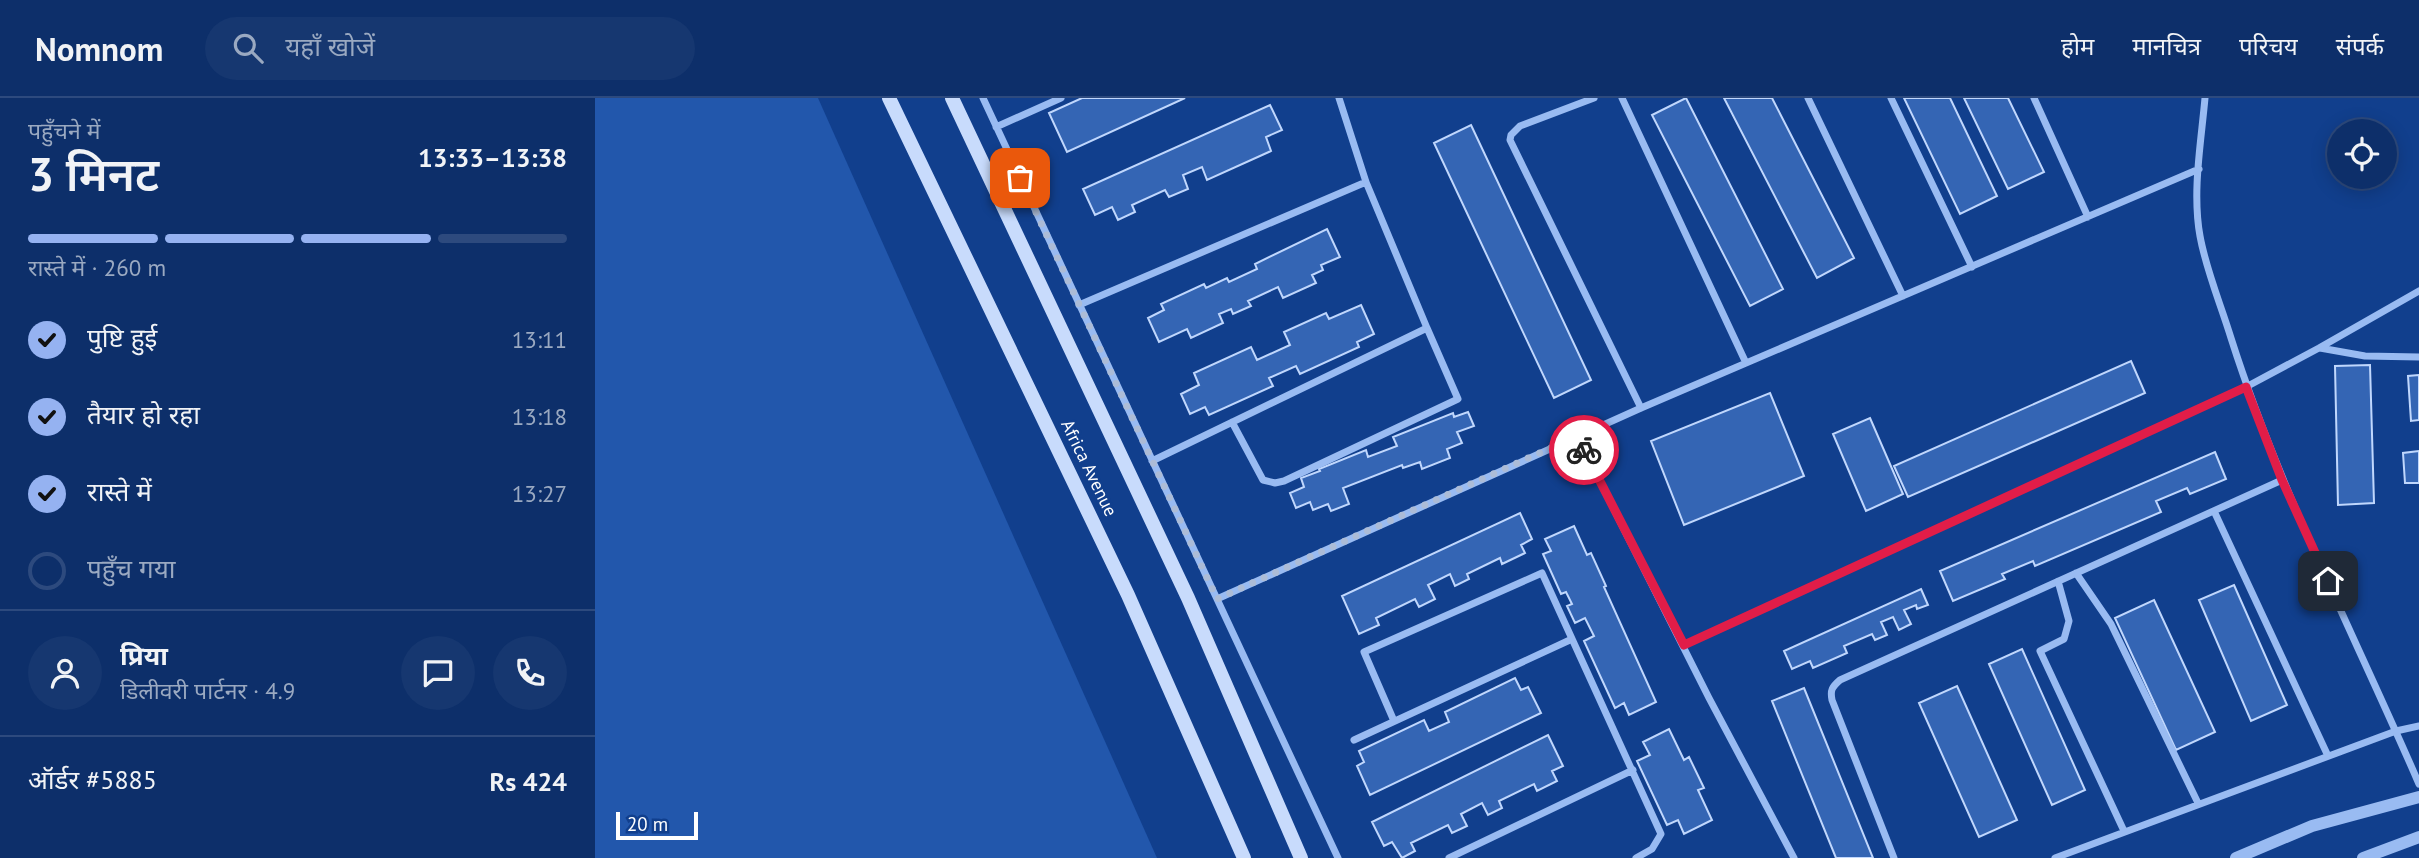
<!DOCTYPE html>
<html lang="hi">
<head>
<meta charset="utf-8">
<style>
	:root { --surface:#0d2f6a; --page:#163770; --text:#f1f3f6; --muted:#9aa9c1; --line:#2d4a7e; --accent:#95b2f1 }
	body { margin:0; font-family:"PT Sans","Noto Sans Devanagari",sans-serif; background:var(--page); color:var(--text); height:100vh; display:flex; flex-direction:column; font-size:26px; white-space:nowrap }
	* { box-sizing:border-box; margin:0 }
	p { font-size:23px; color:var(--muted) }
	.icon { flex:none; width:38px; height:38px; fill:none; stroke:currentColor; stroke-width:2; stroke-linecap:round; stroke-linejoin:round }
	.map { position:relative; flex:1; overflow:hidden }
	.details { display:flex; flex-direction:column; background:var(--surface); width:595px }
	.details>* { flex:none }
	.controls { position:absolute; left:1732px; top:21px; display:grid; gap:14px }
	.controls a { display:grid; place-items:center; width:70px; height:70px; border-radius:50%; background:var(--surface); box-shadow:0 4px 18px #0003,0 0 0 2px var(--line); font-size:35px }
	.scale { position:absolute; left:21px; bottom:18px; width:82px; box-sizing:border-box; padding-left:7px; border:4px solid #fff; border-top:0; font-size:19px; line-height:24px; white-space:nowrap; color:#fff; -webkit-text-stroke:5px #113f8d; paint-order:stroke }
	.pin { position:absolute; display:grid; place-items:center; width:60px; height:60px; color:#fff; margin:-30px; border-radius:14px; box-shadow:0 4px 10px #0006 }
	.courier { position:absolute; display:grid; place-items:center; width:70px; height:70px; margin:-35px; border:5px solid #e11d48; border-radius:50%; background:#fff; color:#222; box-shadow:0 2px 9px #0007 }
	.headline em { font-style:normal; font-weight:600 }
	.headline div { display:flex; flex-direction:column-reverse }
	.headline { display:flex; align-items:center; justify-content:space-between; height:119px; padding:0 28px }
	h1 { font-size:46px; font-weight:600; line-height:52px }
	.bar { display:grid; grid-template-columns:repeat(4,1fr); gap:10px 7px; align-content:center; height:84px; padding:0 28px }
	.bar i { height:9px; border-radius:5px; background:var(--line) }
	.bar .current { background:var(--accent) }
	.bar p { grid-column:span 4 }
	.line { display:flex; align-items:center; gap:18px; padding:0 28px; border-top:2px solid var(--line) }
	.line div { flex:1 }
	.round { display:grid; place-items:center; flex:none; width:74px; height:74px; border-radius:37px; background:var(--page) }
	ol { padding:0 28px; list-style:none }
	li { display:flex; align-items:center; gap:21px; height:77px }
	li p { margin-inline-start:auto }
	li .icon { padding:7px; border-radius:50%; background:var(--accent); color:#111; stroke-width:4 }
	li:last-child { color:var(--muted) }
	li i { width:38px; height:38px; border:4px solid var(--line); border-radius:50% }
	header { display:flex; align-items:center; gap:42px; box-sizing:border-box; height:98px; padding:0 35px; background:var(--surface); border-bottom:2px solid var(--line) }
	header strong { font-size:33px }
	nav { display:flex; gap:38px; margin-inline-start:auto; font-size:24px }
	.search { width:490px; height:63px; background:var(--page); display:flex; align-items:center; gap:18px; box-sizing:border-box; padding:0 24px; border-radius:38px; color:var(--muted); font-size:26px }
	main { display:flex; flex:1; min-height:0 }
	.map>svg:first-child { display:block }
</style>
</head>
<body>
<header>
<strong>Nomnom</strong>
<div class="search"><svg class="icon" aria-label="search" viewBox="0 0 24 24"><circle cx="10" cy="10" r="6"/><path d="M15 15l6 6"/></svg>यहाँ खोजें</div>
<nav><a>होम</a><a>मानचित्र</a><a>परिचय</a><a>संपर्क</a></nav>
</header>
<main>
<section class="details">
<div class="headline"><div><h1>3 मिनट</h1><p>पहुँचने में</p></div><em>13:33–13:38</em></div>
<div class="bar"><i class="current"></i><i class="current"></i><i class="current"></i><i></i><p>रास्ते में · 260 m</p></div>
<ol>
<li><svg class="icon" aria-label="check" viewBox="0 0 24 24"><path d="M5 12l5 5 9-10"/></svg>पुष्टि हुई<p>13:11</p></li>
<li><svg class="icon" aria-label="check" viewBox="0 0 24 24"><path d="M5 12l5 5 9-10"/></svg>तैयार हो रहा<p>13:18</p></li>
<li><svg class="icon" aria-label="check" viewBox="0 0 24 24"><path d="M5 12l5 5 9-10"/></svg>रास्ते में<p>13:27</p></li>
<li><i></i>पहुँच गया</li>
</ol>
<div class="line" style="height:126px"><a class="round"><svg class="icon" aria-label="person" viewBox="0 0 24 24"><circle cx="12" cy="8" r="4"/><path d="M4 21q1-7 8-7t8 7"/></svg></a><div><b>प्रिया</b><p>डिलीवरी पार्टनर · 4.9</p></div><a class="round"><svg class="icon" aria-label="chat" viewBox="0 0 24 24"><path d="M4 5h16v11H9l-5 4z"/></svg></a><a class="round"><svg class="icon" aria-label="phone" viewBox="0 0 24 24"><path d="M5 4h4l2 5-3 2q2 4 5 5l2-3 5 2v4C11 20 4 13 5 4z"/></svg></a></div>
<div class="line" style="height:91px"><div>ऑर्डर #5885</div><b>Rs 424</b></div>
</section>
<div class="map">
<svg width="1824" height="760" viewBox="0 0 1824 760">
	<rect width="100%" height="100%" fill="#113f8d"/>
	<!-- green -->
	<path fill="#2257ac" d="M0,0h223l339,760h-562z"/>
	<!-- building -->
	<path fill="#3465b4" stroke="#c0d7fd" stroke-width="2" d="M487,0h103l-118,54 -18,-39z
		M1091,0l97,191 -33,17 -98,-191z
		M1129,0h48l82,160 -37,20z
		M1309,0h46l47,98 -37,18z
		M1369,0h44l36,74 -36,17z
		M675,7l12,25 -16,7 5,14 -64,29 -5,-13 -19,8 5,14 -19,8 -4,-7 -33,15 3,7 -17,8 -6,-13 -17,8 -12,-26z
		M876,27l120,255 -37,18 -120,-255z
		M732,131l13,28 -19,8 2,5 -11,5 4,8 -33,15 -5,-11 -30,14 3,5 -18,8 -2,-5 -12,5 4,9 -32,15 -4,-9 -28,13 -11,-24 16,-8 -3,-6 43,-20 2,4 21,-10 2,4 28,-13 -2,-5z
		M766,207l13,29 -17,8 2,5 -59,27 -4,-8 -27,12 4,8 -64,29 -4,-8 -15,7 -9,-20 18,-9 -5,-12 57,-26 6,13 33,-15 -6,-13 42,-19 3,6z
		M1536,263l14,32 -237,104 -14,-31z
		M1775,267l4,138 -36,2 -3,-139z
		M1824,277v45l-8,1 -3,-45z
		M1175,295l34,83 -120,49 -33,-84z
		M873,314l6,14 -17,6 5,11 -15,6 3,9 -28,11 -2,-7 -17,6 -1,-3 -59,23 6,16 -18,7 -3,-7 -15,6 -3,-8 -14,6 -6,-15 14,-6 -3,-9 19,-7 -1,-2 47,-19 2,7 29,-11 -4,-9 60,-24 1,4z
		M1275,320l33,76 -37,17 -33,-77z
		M1824,353v32h-14l-2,-30z
		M1620,354l11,27 -36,15 -3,-6 -31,13 5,11 -126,54 -2,-5 -31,13 3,5 -52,22 -13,-30z
		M925,415l12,26 -11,6 4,8 -23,11 -2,-6 -33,16 2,5 -14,7 -5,-12 -22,11 7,14 -16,8 -4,-8 -39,19 3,7 -20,9 -17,-38z
		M979,428l13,29 4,-2 15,33 -2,1 52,115 -27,13 -5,-12 -9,5 -31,-67 10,-5 -9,-18 -10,5 -8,-17 5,-2 -6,-12 -5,2 -18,-40 8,-3 -6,-12z
		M1639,487l53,120 -36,16 -52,-121z
		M1326,491l7,16 -11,4 -1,-4 -12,5 7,14 -12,6 -6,-13 -12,5 6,13 -12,5 -3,-6 -28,12 3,7 -34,15 -3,-7 -18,8 -8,-18z
		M1559,502l61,132 -39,18 -61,-132z
		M1427,551l63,141 -33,15 -63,-141z
		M920,580l6,12 7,-3 13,26 -171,82 -13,-29 7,-4 -5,-11 65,-31 5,11 20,-9 -4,-10z
		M1362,588l60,134 -38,17 -60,-134z
		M1209,590l69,170h-37l-64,-157z
		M1074,631l15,31 5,-3 15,31 -6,2 14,30 -28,14 -6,-14 -11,5 -30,-64 13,-6 -7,-13z
		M953,637l15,31 -11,5 5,10 -20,10 -3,-7 -35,17 3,7 -14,7 -6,-12 -21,11 6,12 -15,7 -4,-8 -37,18 4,8 -13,7 -10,-16 -8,4 -12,-24z"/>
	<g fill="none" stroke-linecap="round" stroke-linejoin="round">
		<!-- minor -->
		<path stroke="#99bbf2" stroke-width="7" d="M388,0l355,760
			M999,0l-74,28 -9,9 -1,5 131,268
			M1027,0l124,265
			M1213,0l95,198
			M1296,0l81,169
			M1439,0l54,119
			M1610,0c-4,45 -13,94 -5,138 6,34 21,69 31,102 49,154 124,298 188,446
			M401,29l65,-29
			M484,207l287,-123
			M1725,250l45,8 54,1
			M637,324l31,58 12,3 9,-2 174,-82 -31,-71
			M982,338l132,262 85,160
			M557,363l275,-133 -61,-146 -27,-84
			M1619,413l114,245
			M1481,475l35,51 87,179
			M1463,483l11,40 -5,18 -24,12 84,180
			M622,501l424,-191 558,-239
			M1089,547l562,-258 73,-39 100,-57
			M799,623l-30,-69 178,-79 119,261 -9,15 -16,9
			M759,642l218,-101
			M854,760l184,-88
			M1299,760l-62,-158c-2,-10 0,-13 8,-20l442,-200
			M1460,760l341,-127 23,-5"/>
		<!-- tertiary -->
		<path stroke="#99bbf2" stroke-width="12" d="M1641,760l76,-32 107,-29
			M1768,760l56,-21"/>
		<!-- secondary -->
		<path stroke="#c8dbfc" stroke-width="14" d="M294,0l239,497 116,263
			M357,0l236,500 113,260"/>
	</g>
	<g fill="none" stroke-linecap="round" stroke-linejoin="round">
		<!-- done -->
		<path stroke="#acbcd7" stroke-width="7" stroke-dasharray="0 12.6" d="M425,80l197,421 360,-163 7,14"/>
		<!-- route -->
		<path stroke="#e11d48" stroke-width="9" d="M989,352l100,195 562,-258 36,93 46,101"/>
	</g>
	<g text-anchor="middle" stroke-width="5" stroke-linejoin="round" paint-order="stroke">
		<!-- street labels -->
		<g font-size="18" fill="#fff" stroke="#113f8d">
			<text transform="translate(494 370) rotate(64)" y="6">Africa Avenue</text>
		</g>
	</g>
</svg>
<div class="controls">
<a><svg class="icon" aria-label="locate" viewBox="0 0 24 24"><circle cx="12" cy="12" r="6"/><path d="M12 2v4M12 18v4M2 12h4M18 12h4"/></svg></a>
</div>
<div class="scale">20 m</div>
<div class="pin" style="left:425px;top:80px;background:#ea580c"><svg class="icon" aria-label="bag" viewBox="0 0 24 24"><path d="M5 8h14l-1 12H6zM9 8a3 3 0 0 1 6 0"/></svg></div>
<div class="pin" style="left:1733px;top:483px;background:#1f2937"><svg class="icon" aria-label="home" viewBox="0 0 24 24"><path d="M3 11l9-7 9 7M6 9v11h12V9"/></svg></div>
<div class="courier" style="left:989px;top:352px"><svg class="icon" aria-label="bike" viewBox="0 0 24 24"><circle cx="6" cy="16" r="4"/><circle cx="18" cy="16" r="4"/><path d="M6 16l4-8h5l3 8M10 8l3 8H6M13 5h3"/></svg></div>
</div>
</main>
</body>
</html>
